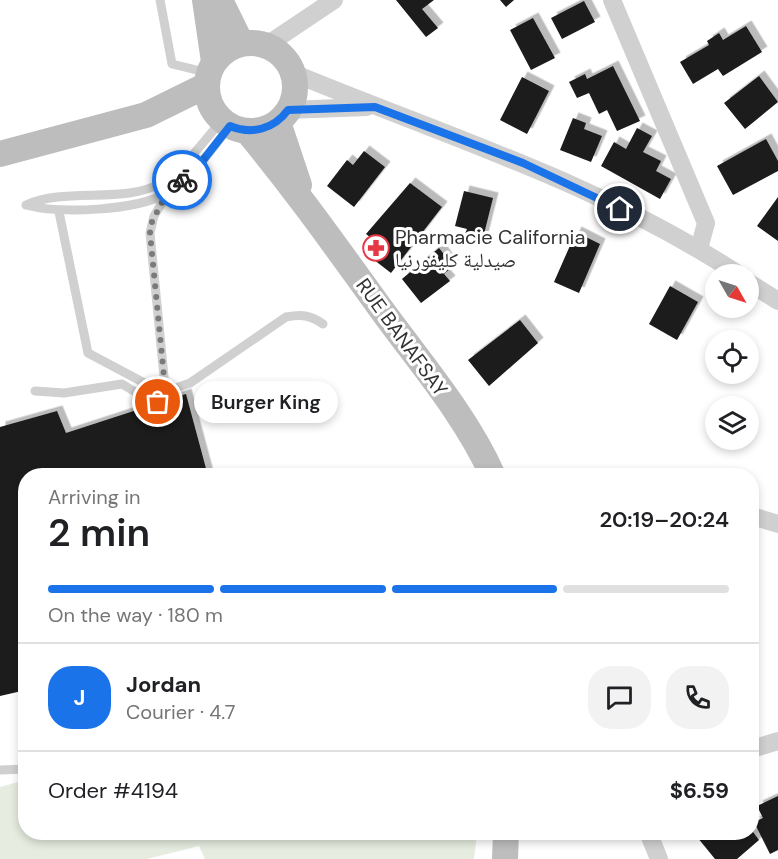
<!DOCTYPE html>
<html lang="en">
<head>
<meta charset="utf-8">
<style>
	:root { --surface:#fff; --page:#f2f2f2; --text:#202124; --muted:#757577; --line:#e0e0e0; --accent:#1a73e8 }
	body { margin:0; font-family:"DM Sans","Noto Naskh Arabic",sans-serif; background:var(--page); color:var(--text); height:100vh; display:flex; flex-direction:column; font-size:22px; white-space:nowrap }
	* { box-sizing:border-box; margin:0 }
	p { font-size:20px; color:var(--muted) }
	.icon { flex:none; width:33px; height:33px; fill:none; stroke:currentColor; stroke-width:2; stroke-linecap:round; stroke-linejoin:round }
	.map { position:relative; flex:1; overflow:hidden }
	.details { position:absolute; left:18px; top:468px; width:741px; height:372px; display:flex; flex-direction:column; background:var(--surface); border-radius:24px; box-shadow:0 3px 9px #0003 }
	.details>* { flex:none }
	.needle { width:39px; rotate:129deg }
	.buttons { position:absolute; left:705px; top:264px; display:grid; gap:12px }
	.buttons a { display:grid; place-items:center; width:54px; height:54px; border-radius:50%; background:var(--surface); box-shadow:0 3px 9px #0003; font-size:30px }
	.pin { position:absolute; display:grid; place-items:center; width:51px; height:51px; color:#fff; margin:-26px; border:3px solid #fff; border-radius:50%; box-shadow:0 2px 6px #0007 }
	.courier { position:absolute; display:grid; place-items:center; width:60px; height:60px; margin:-30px; border:4px solid #1a73e8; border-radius:50%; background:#fff; color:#222; box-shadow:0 2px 8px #0007 }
	.bubble { position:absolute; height:42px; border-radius:21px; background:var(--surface); box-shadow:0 3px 9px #0003; font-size:20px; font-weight:600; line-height:42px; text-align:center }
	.summary em { font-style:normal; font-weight:600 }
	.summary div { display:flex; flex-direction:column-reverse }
	.summary { display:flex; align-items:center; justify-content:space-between; height:102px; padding:0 30px }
	h1 { font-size:39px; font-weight:600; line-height:45px }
	.bar { display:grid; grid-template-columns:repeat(4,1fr); gap:9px 6px; align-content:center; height:72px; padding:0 30px }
	.bar i { height:8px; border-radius:4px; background:var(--line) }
	.bar .on { background:var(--accent) }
	.bar p { grid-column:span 4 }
	.line { display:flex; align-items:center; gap:15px; padding:0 30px; border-top:2px solid var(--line) }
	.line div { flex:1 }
	.round { display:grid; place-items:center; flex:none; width:63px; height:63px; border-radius:24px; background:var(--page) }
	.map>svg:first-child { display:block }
</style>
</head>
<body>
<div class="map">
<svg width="778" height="859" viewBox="0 0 778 859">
	<defs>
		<filter id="shadow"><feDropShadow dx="5.5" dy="-5.5" stdDeviation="0" flood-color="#0004"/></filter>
	</defs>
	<rect width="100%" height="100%" fill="#fff"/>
	<!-- green -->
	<path fill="#e6ecdf" d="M25,780l1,52 451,1 -3,26h-269l-6,-13 -52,13h-147v-72z"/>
	<!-- building -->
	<path fill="#1a1a1a" filter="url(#shadow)" d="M396,0h38l-12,9 16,19 -12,9z
		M500,0h14l-8,7z
		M584,1l11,21 -33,17 -11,-21z
		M533,18l22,40 -24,12 -21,-40z
		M746,26l16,26 -39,24 -5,-7 -25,15 -13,-22 29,-17 -2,-4 12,-8 4,7z
		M613,66l27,55 -23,10 -10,-21 -8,4 -10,-21 -12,5 -8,-16 16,-8 2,5z
		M759,76l19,26 -33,27 -21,-26z
		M522,77l27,14 -22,43 -27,-14z
		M573,118l13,5 -2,6 18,7 -11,26 -31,-12z
		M637,128l15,8 -9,16 18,9 -5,10 15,8 -11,20 -59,-33 13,-24 12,7z
		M766,139l12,22v10l-45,24 -16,-29z
		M364,151l21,16 -31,40 -27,-21 20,-26 6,5z
		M410,183l32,24 -51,66 -22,-17 10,-12 -13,-10z
		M464,191l29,7 -10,40 -18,-4 2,-5 -12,-3z
		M778,197v44l-21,-15z
		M576,232l24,12 -21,49 -25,-11z
		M439,248l14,18 -9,8 6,7 -29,22 -19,-24z
		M670,286l28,16 -21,38 -28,-16z
		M520,320l18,23 -49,43 -21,-26z
		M186,394l22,82h-182v214l-26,6v-269l57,-16 9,22z
		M778,796v54l-8,4 -16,-32 9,-4 -6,-12z
		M693,832h53l2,4 5,-4 6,8 -22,19h-22z"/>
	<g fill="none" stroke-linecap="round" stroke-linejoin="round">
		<!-- lane -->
		<path stroke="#d0d0d0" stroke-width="9" d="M160,0l12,64 37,9
			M26,205c34,9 110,6 141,-12 26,-14 45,-45 63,-67
			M26,205c39,-18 100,-1 135,-22 24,-15 43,-42 61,-63
			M59,212l29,141 64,34
			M190,383l96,-66c16,-3 24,-2 37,7
			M35,391l29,2 58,-9 30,18 11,-4 2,-11 -15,-154 4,-17 14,-23
			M0,770l26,-1"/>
		<!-- street -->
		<path stroke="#d0d0d0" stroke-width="18" d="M612,0l94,223 -7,26
			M267,45l67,-45
			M293,73c150,62 308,111 445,201
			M288,110l79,-3
			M748,282l30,19
			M752,516l26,8
			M752,749l26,-8
			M648,832l11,27"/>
		<!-- secondary -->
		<path stroke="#bdbdbd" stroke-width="26" d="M205,0l9,62
			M220,0l21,43
			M207 87a44 44 0 1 1 88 0a44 44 0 1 1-88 0Z
			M278,122l21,63
			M247,131c49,59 92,120 137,182 38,52 82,103 109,163
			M0,154l146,-39 61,-30
			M505,859l1,-27"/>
		<!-- lane-bridge -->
		<path stroke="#d0d0d0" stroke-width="9" d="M152,387l18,3 20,-7"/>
	</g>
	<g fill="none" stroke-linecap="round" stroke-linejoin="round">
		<!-- done -->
		<path stroke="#7a7a7a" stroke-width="6" stroke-dasharray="0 10.8" d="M158,402l5,-4 2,-11 -15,-154 1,-9 10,-20 7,-11 14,-13"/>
		<!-- route -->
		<path stroke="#1a73e8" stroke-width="8" d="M182,180l18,-16 30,-38c22,9 44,3 58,-16l87,-3 148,56 97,46"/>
	</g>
	<!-- icons -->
	<defs>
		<g id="pharmacy-ring" transform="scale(1.35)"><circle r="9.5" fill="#fff" stroke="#e63946" stroke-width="1.5"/><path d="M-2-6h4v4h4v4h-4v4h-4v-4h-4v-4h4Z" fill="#e63946"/></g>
	</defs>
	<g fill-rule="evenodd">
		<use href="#pharmacy-ring" x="376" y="248"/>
	</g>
	<g text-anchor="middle" stroke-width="6" stroke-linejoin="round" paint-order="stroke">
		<!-- poi labels -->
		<g font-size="20" fill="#333" stroke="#fff" text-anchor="start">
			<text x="395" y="244">Pharmacie California<tspan x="395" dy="23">صيدلية كليفورنيا</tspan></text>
		</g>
		<!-- street labels -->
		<g font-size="20" fill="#333" stroke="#fff">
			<text transform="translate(402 337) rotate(54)" y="7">RUE BANAFSAY</text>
		</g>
	</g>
</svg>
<div class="buttons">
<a><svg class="needle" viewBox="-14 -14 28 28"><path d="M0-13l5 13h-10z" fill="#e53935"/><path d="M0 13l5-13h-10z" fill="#757577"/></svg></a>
<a><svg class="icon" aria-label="locate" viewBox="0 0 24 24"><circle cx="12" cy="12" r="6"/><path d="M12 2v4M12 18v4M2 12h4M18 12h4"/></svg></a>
<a><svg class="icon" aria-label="layers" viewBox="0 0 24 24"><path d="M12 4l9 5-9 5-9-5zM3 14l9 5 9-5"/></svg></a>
</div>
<div class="pin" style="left:158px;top:402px;background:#ea580c"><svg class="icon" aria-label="bag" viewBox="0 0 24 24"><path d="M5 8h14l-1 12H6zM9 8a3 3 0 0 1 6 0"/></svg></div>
<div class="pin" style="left:620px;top:209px;background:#1f2937"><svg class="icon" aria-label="home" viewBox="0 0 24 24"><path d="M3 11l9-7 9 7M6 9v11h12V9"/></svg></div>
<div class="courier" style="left:182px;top:180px"><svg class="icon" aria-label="bike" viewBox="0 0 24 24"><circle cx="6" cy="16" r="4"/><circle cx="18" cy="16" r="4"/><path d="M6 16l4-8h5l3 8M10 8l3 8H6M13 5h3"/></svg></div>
<div class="bubble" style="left:194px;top:381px;width:144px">Burger King</div>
<section class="details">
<div class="summary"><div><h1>2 min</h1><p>Arriving in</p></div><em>20:19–20:24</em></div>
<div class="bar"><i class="on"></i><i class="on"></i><i class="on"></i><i></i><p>On the way · 180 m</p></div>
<div class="line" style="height:108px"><b class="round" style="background:var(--accent);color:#fff">J</b><div><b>Jordan</b><p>Courier · 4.7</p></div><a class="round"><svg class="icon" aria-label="chat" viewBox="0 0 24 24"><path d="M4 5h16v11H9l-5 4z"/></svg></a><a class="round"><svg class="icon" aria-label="phone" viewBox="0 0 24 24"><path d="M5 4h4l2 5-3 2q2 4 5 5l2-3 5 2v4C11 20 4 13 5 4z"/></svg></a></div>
<div class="line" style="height:78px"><div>Order #4194</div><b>$6.59</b></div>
</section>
</div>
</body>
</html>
